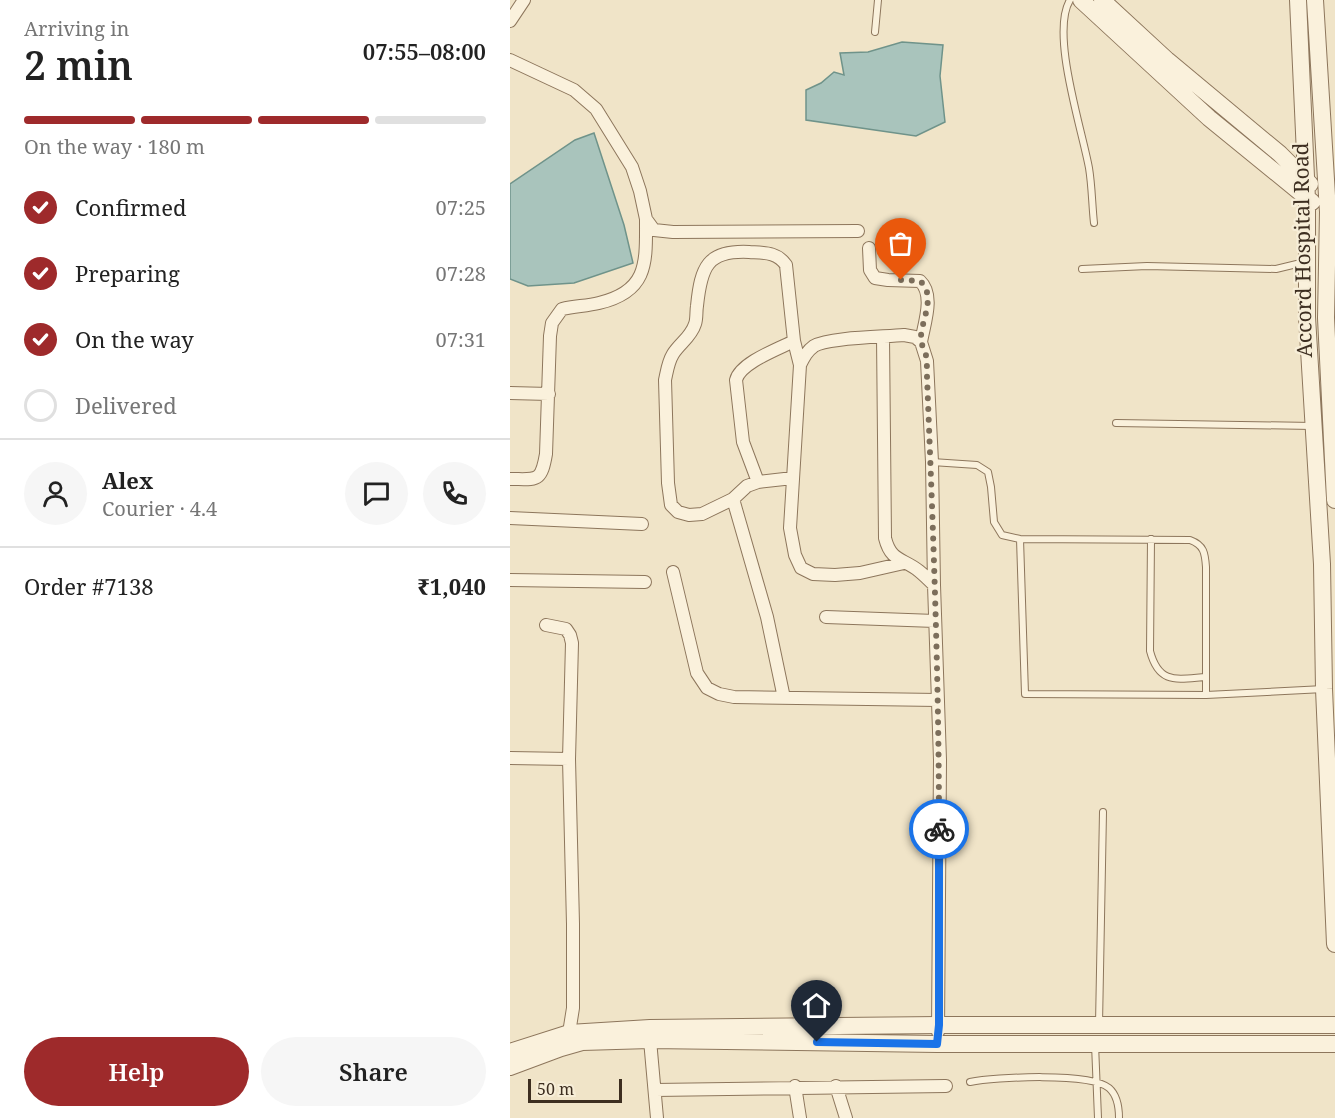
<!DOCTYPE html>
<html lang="en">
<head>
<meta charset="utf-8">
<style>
	:root { --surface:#fff; --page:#f6f6f6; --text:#222; --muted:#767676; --line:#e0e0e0; --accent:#9e2a2b }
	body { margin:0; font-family:"Noto Serif",serif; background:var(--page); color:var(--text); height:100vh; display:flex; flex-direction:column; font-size:22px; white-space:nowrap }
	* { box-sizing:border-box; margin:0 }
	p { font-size:20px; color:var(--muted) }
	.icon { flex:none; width:33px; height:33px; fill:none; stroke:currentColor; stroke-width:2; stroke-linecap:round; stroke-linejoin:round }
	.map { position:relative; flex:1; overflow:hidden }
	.side { display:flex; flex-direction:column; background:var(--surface); width:510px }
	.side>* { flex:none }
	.scale { position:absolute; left:18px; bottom:15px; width:94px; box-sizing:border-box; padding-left:6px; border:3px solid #3d2e20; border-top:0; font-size:16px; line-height:21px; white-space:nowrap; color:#3d2e20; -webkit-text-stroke:4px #f7eed8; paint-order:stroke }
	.pin { position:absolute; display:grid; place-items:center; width:51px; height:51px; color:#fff; margin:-62px -26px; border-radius:50% 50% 50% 0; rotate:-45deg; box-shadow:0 0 6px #0007 }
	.pin .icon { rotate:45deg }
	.courier { position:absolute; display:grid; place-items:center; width:60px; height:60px; margin:-30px; border:4px solid #1a73e8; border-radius:50%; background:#fff; color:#222; box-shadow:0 2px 8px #0007 }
	.head em { font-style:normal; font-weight:600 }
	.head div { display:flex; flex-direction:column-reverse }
	.head { display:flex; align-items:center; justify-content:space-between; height:102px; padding:0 24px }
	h1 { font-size:39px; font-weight:600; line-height:45px }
	.bar { display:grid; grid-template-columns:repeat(4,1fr); gap:9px 6px; align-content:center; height:72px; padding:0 24px }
	.bar i { height:8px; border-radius:4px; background:var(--line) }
	.bar .on { background:var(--accent) }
	.bar p { grid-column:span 4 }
	.line { display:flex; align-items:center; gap:15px; padding:0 24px; border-top:2px solid var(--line) }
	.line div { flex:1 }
	.round { display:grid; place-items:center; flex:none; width:63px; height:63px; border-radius:32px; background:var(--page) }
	ol { padding:0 24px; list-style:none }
	li { display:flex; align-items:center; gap:18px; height:66px }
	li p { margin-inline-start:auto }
	li .icon { padding:6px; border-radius:50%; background:var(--accent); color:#fff; stroke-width:4 }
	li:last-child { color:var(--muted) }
	li i { width:33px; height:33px; border:3px solid var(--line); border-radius:50% }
	.button { display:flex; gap:12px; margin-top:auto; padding:12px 24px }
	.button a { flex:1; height:69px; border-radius:36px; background:var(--accent); color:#fff; font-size:24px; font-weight:600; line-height:69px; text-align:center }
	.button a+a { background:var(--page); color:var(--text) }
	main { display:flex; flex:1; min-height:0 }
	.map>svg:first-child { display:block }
</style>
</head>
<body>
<main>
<section class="side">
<div class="head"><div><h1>2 min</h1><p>Arriving in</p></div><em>07:55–08:00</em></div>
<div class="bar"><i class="on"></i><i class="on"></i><i class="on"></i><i></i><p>On the way · 180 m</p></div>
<ol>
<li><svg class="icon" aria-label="check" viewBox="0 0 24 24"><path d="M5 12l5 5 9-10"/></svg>Confirmed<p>07:25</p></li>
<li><svg class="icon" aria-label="check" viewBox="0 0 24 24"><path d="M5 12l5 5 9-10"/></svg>Preparing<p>07:28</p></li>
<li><svg class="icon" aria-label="check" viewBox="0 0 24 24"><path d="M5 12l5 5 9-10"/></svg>On the way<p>07:31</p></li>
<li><i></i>Delivered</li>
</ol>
<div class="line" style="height:108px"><a class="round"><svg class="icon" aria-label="person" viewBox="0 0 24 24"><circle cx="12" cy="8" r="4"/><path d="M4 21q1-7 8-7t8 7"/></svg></a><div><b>Alex</b><p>Courier · 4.4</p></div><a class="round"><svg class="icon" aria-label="chat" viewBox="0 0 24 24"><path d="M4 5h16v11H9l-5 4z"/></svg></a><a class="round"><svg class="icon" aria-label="phone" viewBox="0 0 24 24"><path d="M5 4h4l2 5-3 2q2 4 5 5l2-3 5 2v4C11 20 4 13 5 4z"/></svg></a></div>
<div class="line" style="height:78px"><div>Order #7138</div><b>₹1,040</b></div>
<div class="button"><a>Help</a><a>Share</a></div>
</section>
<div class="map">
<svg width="825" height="1118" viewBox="0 0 825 1118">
	<rect width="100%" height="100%" fill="#f0e4c8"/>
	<!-- water -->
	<path fill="#a9c4bc" stroke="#6f938a" stroke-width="1.5" d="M392,42l41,3 -3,31 5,46 -29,14 -110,-16v-30l15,-7 13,-11 10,3 -4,-22 28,-1z
		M84,133l30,92 9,38 -59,20 -46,3 -18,-7v-95l65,-44z"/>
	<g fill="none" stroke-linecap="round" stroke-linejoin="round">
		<!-- service casing -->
		<g stroke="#8d765c" stroke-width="8">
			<path id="service" d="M560,0c-20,33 12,129 19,168 3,18 3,37 5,55
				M365,32l3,-32
				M572,269l65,-3 129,3 29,-7
				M606,423l197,3
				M422,462l45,3 11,7 3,15 3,35 8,13 18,4 170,1c14,5 15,13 16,27v128
				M510,539l5,155 181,1 118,-6
				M641,539l-1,112c9,34 27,28 56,26
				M589,1024l4,-212
				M585,1044l3,74
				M460,1082c25,-5 121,-10 139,6 8,7 10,20 10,30"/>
		</g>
		<!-- minor casing -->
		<g stroke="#8d765c" stroke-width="14">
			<path id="minor" d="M0,21l14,-21
				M0,60l64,30 22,19 36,58 8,24 6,28 8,11 19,2 185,-1
				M359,248l1,22 5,8 13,2 32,1c15,14 4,43 1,61
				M373,337l2,201c6,24 18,20 34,33 5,4 10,9 15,14l6,175 -2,272
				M0,393l39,1
				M283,478l-35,4 -11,4 -14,13 -31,15 -13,1 -11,-3 -7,-7 -3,-22 -3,-103c2,-9 3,-18 8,-26 7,-11 18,-17 22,-30 2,-5 1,-13 2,-18 4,-39 10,-56 52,-54 16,1 28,0 37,13l8,76 6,24
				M0,479c27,0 31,4 36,-25l4,-118 2,-13 10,-14c13,-3 25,-3 37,-6 50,-12 47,-41 47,-84
				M248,482l-15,-40 -7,-62c4,-17 42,-31 58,-39
				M223,499l34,118 17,81
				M0,518l132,6
				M394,563l-44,10 -25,2 -22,-1 -12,-6 -6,-13 -5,-27 10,-163c4,-8 7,-14 14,-19 16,-9 70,-9 90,-11l11,2 6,5 6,19 5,101 2,123
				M163,572l24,101 10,15 12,6 15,3 204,3
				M0,580l135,2
				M316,617l109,4
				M36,625l20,4 4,6 2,8 -3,116 4,165v84l-4,25
				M0,758l59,1
				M140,1040l7,78
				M285,1086l5,32
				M326,1086l10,32
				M145,1090l291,-4"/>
		</g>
		<!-- tertiary casing -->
		<g stroke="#8d765c" stroke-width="18">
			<path id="tertiary" d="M571,0l128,118 103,84
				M592,0l65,60 113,94 30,30
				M788,0l9,199v118l15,247 2,125 11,255
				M805,0l13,212 -2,106 9,182
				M0,1052l59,-19 81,-5 289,-3h396
				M0,1067l51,-19 21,-6 68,-2 287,4h398"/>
		</g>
		<!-- service -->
		<use href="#service" stroke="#faf1dc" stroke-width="6"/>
		<!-- minor -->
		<use href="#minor" stroke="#faf1dc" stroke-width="12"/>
		<!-- tertiary -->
		<use href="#tertiary" stroke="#faf1dc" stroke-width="16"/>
	</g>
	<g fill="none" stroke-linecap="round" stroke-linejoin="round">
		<!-- done -->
		<path stroke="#7c6e5b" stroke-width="6" stroke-dasharray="0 10.8" d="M391,280l19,1c18,16 -1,42 1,61 0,1 3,7 4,8 2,9 2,18 2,27 6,150 12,301 12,452"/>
		<!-- route -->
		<path stroke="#1a73e8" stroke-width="8" d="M307,1042l120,2 2,-19v-196"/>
	</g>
	<g text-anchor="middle" stroke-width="4.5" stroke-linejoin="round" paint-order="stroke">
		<!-- street labels -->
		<g font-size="21" fill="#3d2e20" stroke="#f7eed8">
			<text transform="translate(793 250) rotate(-91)" y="7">Accord Hospital Road</text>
		</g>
	</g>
</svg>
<div class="scale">50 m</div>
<div class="pin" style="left:391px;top:280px;background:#ea580c"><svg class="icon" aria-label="bag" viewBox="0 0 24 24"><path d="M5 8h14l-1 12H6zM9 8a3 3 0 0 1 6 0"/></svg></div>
<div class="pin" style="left:307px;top:1042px;background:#1f2937"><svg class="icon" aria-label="home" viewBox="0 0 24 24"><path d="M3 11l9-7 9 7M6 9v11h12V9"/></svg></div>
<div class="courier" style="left:429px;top:829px"><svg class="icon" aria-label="bike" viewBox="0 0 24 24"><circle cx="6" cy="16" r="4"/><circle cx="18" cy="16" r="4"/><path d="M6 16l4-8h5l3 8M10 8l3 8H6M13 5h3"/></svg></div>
</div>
</main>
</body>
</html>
